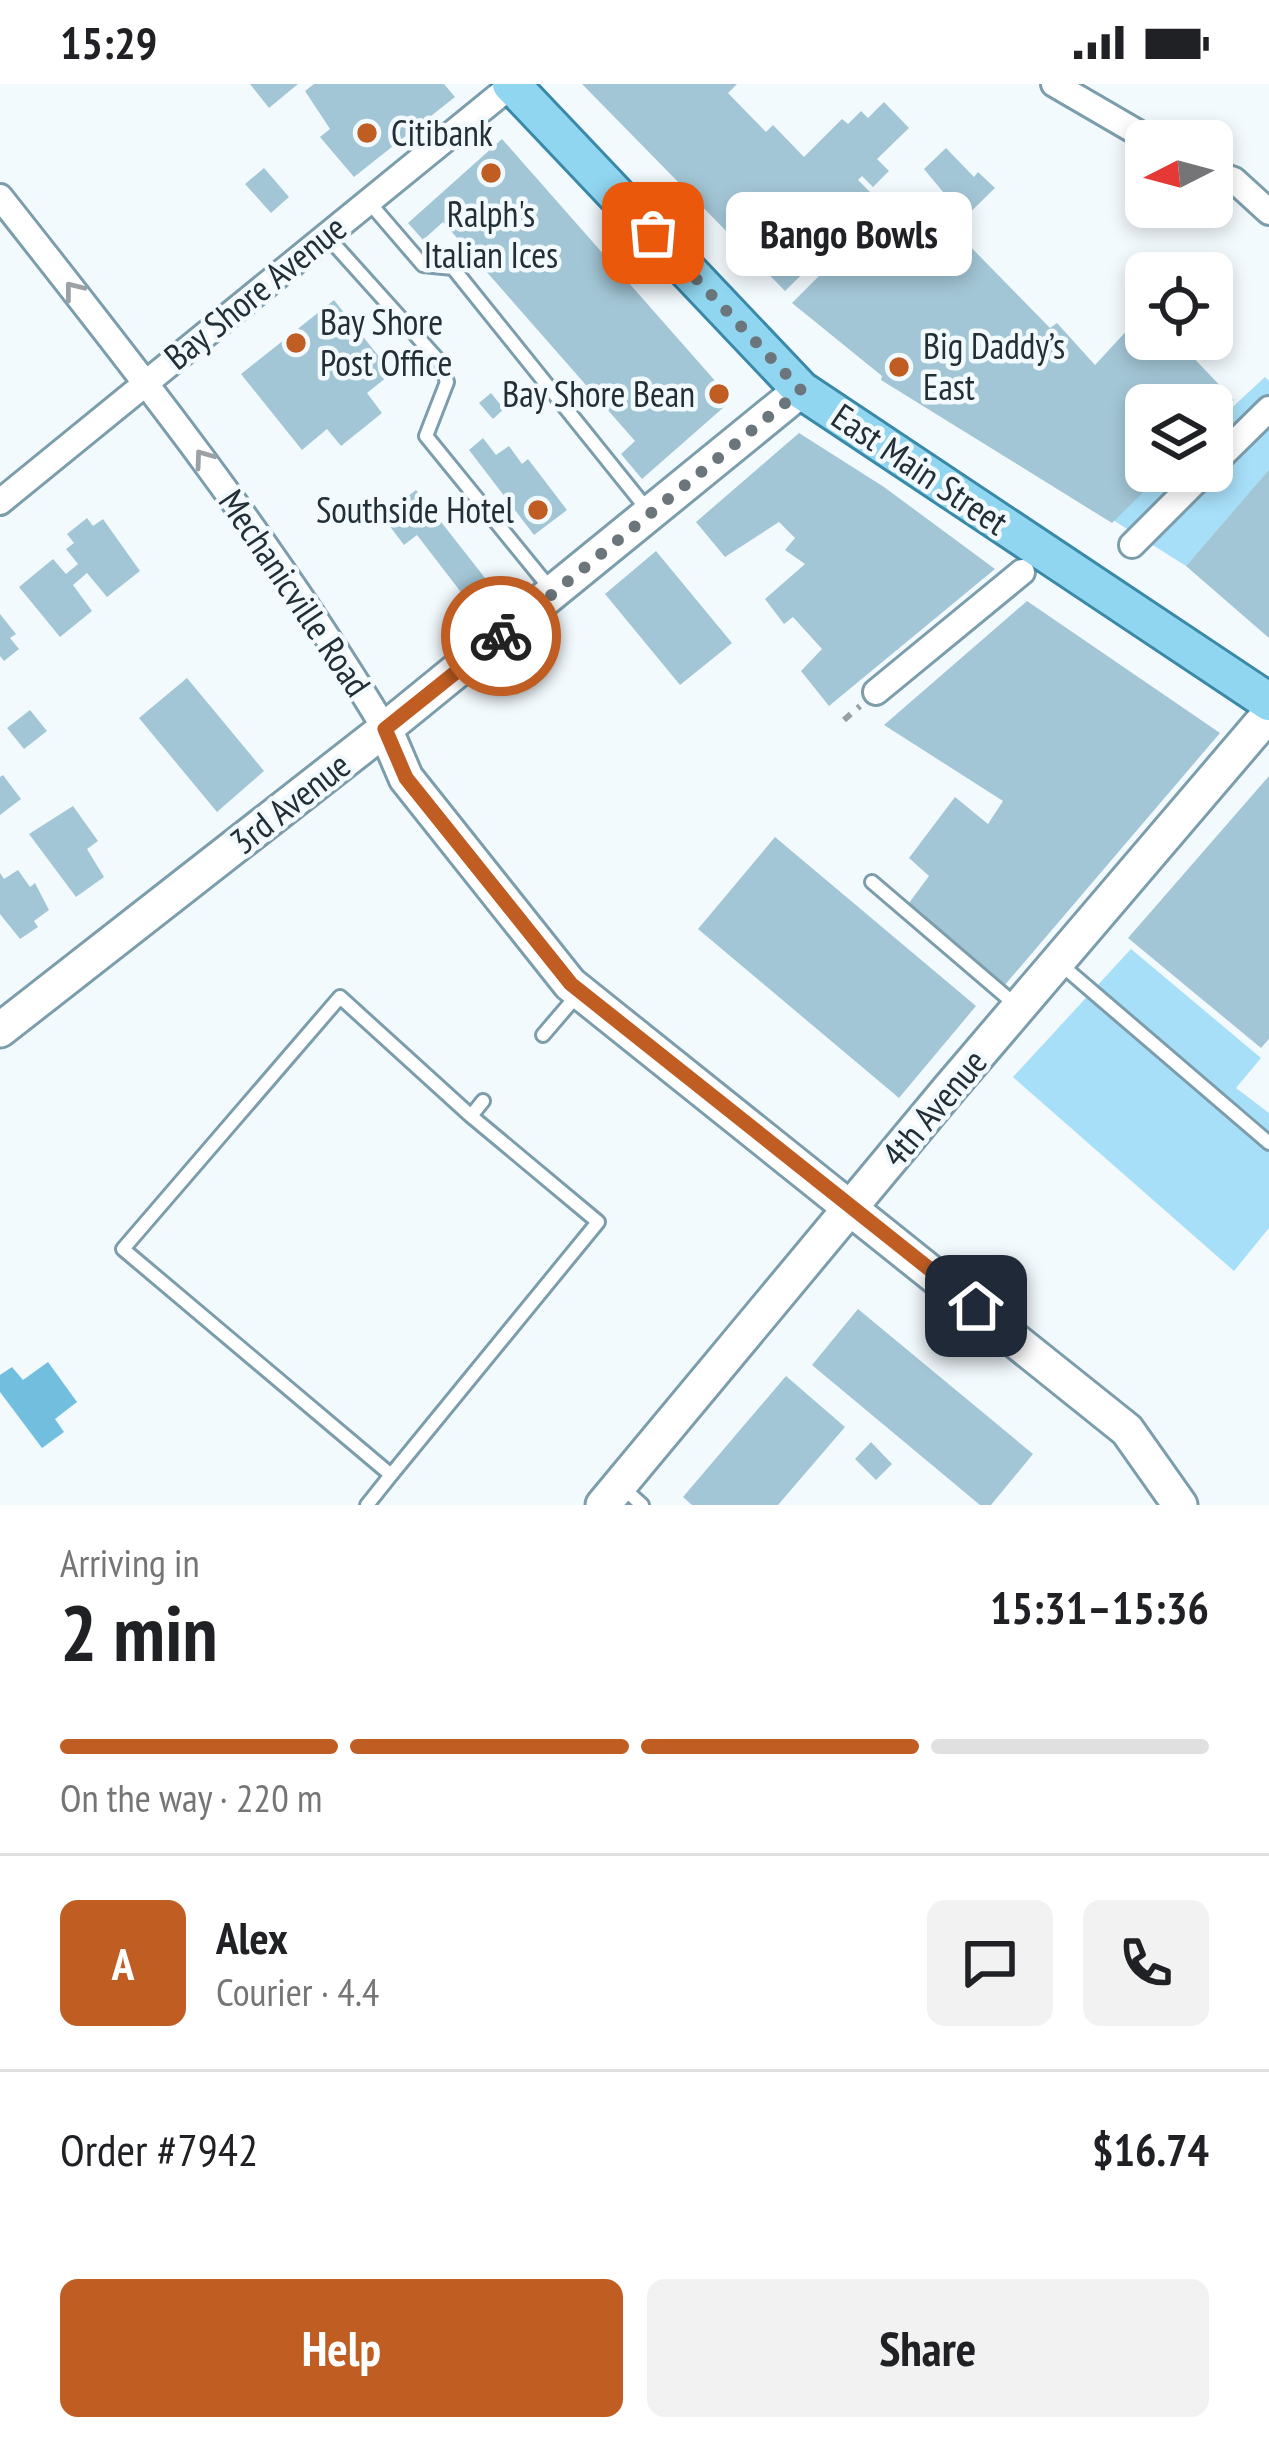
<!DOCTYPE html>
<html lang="en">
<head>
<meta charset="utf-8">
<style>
	:root { --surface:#fff; --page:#f2f2f2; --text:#202124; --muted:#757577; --line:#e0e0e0; --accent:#bf5d22 }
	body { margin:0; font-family:"PT Sans Narrow",sans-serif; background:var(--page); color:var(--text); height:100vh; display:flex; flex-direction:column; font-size:45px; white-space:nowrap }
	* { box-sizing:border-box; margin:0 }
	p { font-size:39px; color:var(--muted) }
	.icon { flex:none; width:66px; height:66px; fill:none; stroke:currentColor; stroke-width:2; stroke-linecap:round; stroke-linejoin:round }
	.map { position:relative; height:1421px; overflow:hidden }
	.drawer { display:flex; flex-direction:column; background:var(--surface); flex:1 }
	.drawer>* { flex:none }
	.needle { width:78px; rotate:264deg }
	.buttons { position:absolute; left:1125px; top:36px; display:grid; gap:24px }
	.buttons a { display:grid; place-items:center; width:108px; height:108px; border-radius:18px; background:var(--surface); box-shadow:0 6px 18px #0003; font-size:60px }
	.pin { position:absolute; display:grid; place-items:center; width:102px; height:102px; color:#fff; margin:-51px; border-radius:24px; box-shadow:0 6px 18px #0006 }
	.courier { position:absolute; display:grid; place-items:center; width:120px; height:120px; margin:-60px; border:9px solid #bf5d22; border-radius:50%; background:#fff; color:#222; box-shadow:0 3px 15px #0007 }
	.bubble { position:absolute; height:84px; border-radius:18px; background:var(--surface); box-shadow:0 6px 18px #0003; font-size:39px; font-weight:700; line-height:84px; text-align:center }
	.head em { font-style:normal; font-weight:700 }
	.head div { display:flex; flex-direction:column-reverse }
	.head { display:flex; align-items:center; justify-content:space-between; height:204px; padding:0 60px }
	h1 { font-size:78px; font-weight:700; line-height:90px }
	.bar { display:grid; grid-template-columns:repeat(4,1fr); gap:18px 12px; align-content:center; height:144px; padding:0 60px }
	.bar i { height:15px; border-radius:9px; background:var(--line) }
	.bar .current { background:var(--accent) }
	.bar p { grid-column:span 4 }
	.line { display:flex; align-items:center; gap:30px; padding:0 60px; border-top:3px solid var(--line) }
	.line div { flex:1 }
	.round { display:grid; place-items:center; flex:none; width:126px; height:126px; border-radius:18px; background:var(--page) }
	.cta { display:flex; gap:24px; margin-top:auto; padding:24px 60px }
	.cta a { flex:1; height:138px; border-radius:18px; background:var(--accent); color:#fff; font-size:48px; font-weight:700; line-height:138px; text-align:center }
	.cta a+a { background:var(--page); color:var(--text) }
	.status { display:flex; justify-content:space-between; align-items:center; height:84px; padding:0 60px; background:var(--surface); direction:ltr }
	.status svg { height:33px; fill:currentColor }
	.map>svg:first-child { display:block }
</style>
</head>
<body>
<div class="status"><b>15:29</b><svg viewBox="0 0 49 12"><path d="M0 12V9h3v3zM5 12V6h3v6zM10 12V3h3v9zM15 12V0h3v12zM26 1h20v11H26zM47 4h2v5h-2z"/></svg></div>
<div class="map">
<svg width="1269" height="1421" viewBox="0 0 1269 1421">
	<rect width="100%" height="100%" fill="#f3fafe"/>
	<!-- green -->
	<path fill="#a7dff8" d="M1265,293l4,4v90l-83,95 -73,-46 51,-49h48v-45z
		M1131,865l130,109 -25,30 33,25v115l-35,43 -221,-194z"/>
	<!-- water -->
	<path fill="#72bedf" d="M48,1278l29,40 -22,17 9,13 -22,16 -42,-56v-17l12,-8 11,13z"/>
	<!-- building -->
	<path fill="#a3c6d6" d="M250,0h48l-29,24z
		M314,0h130l11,13 -101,80 -34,-40 10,-8 -25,-38z
		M582,0h155l-9,9 38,39 7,-7 31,32 38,-38 6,5 13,-13 7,7 16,-16 25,26 -32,31 12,12 -16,16 -11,-11 -4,4 20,20 -93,91z
		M502,55l230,261 -90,79 -21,-25 14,-13 -192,-219 -20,18 -15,-17z
		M946,64l28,29 4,-5 17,16 -42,41 97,99 7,-5 38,42 37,-40 33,33 15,-14 54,56 -22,21v-16h-66v66h13l-7,7h6l-46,45 -231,-143 1,-4 -90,-73 65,-65 11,12 11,-10 9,9 43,-40 -4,-3 16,-14 -19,-23z
		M264,84l25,29 -18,16 -26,-29z
		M334,216l58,73 -25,20 15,20 -41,33 -14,-17 -25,21 -61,-76z
		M491,309l13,16 -11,10 -14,-16z
		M799,349l85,54 111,82 -166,137 -28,-35 21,-22 -29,-32 -9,7 -19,-25 40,-35 -20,-14 10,-12 -16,-16 -54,35 -29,-35z
		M483,354l13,17 13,-9 13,18 6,-5 39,51 -33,25 -65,-85z
		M1269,386v168l-83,-72z
		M416,406l73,93 -22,17 -50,-65 -13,10 -22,-29z
		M87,434l6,8 10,-7 37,52 -33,26 -20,-24 -14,12 19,26 -32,26 -41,-50 34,-28 13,15 12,-10 -12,-15 8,-6 -7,-9z
		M656,467l76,92 -52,42 -75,-91z
		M1027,517l193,132 -216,253 -95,-83 20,-27 -20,-18 46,-61 33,27 15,-23 -119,-76z
		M0,530l16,20 -6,4 9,11 -15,12 -4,-5z
		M187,594l77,93 -47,41 -78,-94z
		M30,626l17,21 -23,18 -17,-21z
		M3,691l18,24 -21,16v-38z
		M1269,692v263l-8,9 -133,-110z
		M73,722l25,35 -11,8 17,28 -28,20 -47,-63z
		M775,753l201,169 -77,92 -201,-169z
		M18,786l12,17 5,-4 14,27 -15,11 4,6 -18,12 -20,-25v-41l4,6z
		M858,1225l175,145 -42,51h-11l-168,-140z
		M786,1292l59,51 -67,78h-86l-9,-8z
		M871,1358l21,22 -16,16 -21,-21z"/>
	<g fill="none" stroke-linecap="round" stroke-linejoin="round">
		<!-- lane casing -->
		<g stroke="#7c9dac" stroke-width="18">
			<path id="lane" d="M368,117l55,64 30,3 197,245
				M325,150l115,128 7,20 -21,54 127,156
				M872,798l145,124
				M1058,878l211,181
				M340,913l131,119 127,106 -207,253 -268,-226z
				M543,951l36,-42
				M471,1032l12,-15
				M621,1402l21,19
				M367,1421l24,-30"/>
		</g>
		<!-- street casing -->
		<g stroke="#7c9dac" stroke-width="30">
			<path id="street" d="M1054,0l98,57
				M1212,88l22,8 35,32
				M0,113c136,172 272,344 385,532
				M1212,381l57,-56
				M0,418l513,-418
				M1132,461l74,-74
				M876,608l146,-120"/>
		</g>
		<!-- secondary casing -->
		<g stroke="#7c9dac" stroke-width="39">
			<path id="secondary" d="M385,645l21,49 164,206 557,446 53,75
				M0,946l385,-301 416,-339
				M603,1421l346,-416 320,-375"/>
		</g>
		<!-- primary casing -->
		<g stroke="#3a89a8" stroke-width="42">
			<path id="primary" d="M511,0l290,306 468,312"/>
		</g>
		<!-- path -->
		<path stroke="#97a1a6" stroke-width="6" stroke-dasharray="9 9" stroke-linecap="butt" d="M844,636l16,-14"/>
		<!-- lane -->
		<use href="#lane" stroke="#fff" stroke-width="12"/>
		<!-- street -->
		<use href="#street" stroke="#fff" stroke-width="24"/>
		<!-- secondary -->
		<use href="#secondary" stroke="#fff" stroke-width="33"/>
		<!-- primary -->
		<use href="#primary" stroke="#91d6f0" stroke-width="36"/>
	</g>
	<!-- one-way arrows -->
	<defs><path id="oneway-chevron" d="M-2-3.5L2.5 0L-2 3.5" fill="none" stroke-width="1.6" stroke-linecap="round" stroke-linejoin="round" transform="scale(3)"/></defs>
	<g stroke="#9ca1a5">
		<use href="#oneway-chevron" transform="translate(73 206) rotate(-128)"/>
		<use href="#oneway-chevron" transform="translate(203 374) rotate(-126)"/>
	</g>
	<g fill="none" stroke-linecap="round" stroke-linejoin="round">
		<!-- done -->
		<path stroke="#6b767c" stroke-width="12" stroke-dasharray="0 21.6" d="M501,552l300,-246 -148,-157"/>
		<!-- route -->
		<path stroke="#bf5d22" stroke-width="15" d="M501,552l-116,93 21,49 165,206 405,322"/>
	</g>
	<!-- markers -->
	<g fill="#bf5d22" stroke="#f3fafe" stroke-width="4.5">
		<circle cx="367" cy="49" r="12"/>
		<circle cx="491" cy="89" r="12"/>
		<circle cx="296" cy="259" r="12"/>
		<circle cx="899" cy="283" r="12"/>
		<circle cx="719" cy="310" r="12"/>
		<circle cx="538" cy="426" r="12"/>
	</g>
	<g text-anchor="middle" stroke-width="9" stroke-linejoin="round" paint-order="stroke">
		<!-- poi labels -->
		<g font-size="36" fill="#222f36" stroke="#f3fafe" text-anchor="start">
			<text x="391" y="62">Citibank</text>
			<text x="491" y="143" text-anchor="middle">Ralph's<tspan x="491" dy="41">Italian Ices</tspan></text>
			<text x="320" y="251">Bay Shore<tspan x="320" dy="41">Post Office</tspan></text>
			<text x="923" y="275">Big Daddy’s<tspan x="923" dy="41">East</tspan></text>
			<text x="695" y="323" text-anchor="end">Bay Shore Bean</text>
			<text x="514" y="439" text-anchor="end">Southside Hotel</text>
		</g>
		<!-- street labels -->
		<g font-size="36" fill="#222f36" stroke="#f3fafe">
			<text transform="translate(255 208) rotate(-39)" y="13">Bay Shore Avenue</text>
			<text transform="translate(920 385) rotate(34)" y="13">East Main Street</text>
			<text transform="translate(295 509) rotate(56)" y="13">Mechanicville Road</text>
			<text transform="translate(290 719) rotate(-38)" y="13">3rd Avenue</text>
			<text transform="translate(934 1024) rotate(-50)" y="13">4th Avenue</text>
		</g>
	</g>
</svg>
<div class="buttons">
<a><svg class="needle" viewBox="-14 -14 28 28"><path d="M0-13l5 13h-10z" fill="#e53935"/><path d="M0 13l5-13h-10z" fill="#757577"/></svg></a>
<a><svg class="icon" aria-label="locate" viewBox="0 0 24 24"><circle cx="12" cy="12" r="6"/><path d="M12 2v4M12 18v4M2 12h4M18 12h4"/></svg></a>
<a><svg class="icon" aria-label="layers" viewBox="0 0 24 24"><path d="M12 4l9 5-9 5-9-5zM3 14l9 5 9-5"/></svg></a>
</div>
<div class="pin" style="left:653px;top:149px;background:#ea580c"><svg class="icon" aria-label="bag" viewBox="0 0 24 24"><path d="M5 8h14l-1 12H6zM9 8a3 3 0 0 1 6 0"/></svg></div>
<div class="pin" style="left:976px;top:1222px;background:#1f2937"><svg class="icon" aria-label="home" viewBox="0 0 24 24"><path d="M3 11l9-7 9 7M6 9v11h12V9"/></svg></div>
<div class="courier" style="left:501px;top:552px"><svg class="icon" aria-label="bike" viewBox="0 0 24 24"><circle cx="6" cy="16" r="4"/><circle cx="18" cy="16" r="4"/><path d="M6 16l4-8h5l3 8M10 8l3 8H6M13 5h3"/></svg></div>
<div class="bubble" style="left:726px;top:108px;width:246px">Bango Bowls</div>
</div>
<section class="drawer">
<div class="head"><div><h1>2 min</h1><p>Arriving in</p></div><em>15:31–15:36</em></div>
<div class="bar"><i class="current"></i><i class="current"></i><i class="current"></i><i></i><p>On the way · 220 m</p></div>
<div class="line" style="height:216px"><b class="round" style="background:var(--accent);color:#fff">A</b><div><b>Alex</b><p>Courier · 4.4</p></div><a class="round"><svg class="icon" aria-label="chat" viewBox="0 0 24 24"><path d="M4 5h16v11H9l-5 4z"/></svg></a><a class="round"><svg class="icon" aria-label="phone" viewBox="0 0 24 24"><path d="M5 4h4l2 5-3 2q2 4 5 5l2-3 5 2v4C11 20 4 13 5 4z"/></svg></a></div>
<div class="line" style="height:156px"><div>Order #7942</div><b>$16.74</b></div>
<div class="cta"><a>Help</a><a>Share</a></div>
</section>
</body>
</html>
